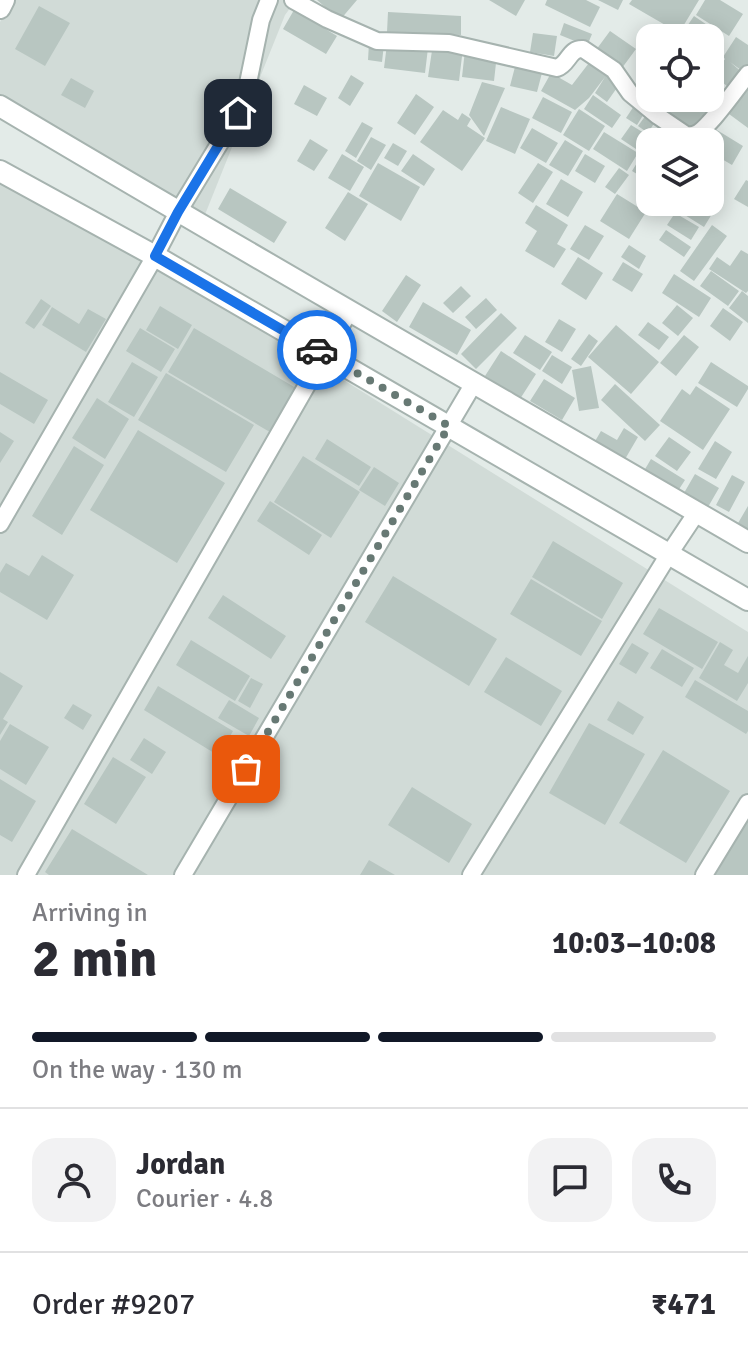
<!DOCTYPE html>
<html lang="en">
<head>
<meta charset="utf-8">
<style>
	:root { --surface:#fff; --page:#f2f2f3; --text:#2b2b33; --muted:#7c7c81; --line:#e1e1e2; --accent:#111827 }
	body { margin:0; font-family:Signika,sans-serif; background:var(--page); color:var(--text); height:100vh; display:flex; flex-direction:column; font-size:30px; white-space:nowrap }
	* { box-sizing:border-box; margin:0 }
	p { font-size:26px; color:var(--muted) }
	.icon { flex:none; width:44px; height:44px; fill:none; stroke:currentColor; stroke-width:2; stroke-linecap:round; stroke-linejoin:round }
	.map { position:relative; height:875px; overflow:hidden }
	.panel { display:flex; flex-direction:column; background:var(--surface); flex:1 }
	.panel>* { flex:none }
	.controls { position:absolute; left:636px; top:24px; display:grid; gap:16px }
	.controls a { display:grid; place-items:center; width:88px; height:88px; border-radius:16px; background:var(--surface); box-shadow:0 4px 20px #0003; font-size:40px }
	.pin { position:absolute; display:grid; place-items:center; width:68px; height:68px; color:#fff; margin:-34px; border-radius:16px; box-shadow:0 4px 12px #0006 }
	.courier { position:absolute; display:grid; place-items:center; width:80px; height:80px; margin:-40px; border:6px solid #1a73e8; border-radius:50%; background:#fff; color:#222; box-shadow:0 2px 10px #0007 }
	.head em { font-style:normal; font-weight:700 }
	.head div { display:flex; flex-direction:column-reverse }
	.head { display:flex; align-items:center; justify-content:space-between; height:136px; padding:0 32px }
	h1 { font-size:52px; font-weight:700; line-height:60px }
	.bar { display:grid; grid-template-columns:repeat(4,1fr); gap:12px 8px; align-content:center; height:96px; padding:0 32px }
	.bar i { height:10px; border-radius:6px; background:var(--line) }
	.bar .current { background:var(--accent) }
	.bar p { grid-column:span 4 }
	.line { display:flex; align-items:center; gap:20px; padding:0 32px; border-top:2px solid var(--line) }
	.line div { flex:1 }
	.round { display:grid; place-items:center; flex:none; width:84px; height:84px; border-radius:24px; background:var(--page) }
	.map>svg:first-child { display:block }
</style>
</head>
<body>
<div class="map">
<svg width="748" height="875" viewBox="0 0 748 875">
	<rect width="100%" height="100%" fill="#e3ebe8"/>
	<!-- built -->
	<path fill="#d1dbd7" d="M11,0h285l-11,15 -87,217 -198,-124v-86z
		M0,166l748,466v243h-748z"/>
	<!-- building -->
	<path fill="#b8c6c1" d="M317,0h40l-17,20z
		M489,0h36l-9,16z
		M547,0h39l14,7 -10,20 -45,-22z
		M598,0h25l-5,10z
		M632,0h67l-20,33 -50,-29z
		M705,0h15l23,14 -14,22 -33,-21z
		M39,6l31,17 -25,43 -30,-17z
		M294,10l43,26 -11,18 -43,-25z
		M388,12l73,4v19l-74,-3z
		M694,16l22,15 -4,7h-33z
		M564,23l28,11 -5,12 -27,-11z
		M610,31l26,18 -14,19 -26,-18z
		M533,33l24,3 -3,20 -24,-4z
		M736,37l12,8v24l-3,4 -15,-11 14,12 -12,16 -19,-15 12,-16 -2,-2z
		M369,43l15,1 -2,18 -14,-2z
		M387,44l41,4 -3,25 -41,-5z
		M433,44l30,4 -4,33 -31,-4z
		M465,50l32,4 -3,27 -32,-4z
		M592,59l29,23 -14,20 -12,-9 10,-16 -16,21 -14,12 -34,-19 10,-18 21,12z
		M516,63l27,6 -6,23 -27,-6z
		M351,75l13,8 -14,23 -12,-8z
		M71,78l23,13 -9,17 -24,-13z
		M482,82l23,6 -21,48 -15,-21z
		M304,85l23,13 -10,18 -23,-12z
		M748,88v40l-19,-14z
		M416,94l18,13 -19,28 -18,-12z
		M593,95l28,20 -9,13 -28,-19z
		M543,97l29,15 -11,21 -29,-15z
		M666,98h29l14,9 -18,27 -30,-20 9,-13z
		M634,106l11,6 -8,13 -11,-7z
		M501,107l29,12 -15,35 -29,-13z
		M579,109l26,17 -16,25 -26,-16z
		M443,110l15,10 4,-7 9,6 -4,7 18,12 -23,33 -42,-29z
		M649,111l9,6 -10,16 -10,-7z
		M362,122l11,6 -17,30 -11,-7z
		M664,123l22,19h-34z
		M631,125l18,11 -10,15 -18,-12z
		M712,127l31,19 -11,19 -22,-13v-10h-7z
		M532,128l26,15 -12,20 -26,-15z
		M604,132l34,21 -11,18 -34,-22z
		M371,137l15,8 -15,25 -14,-9z
		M310,139l18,11 -14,21 -17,-10z
		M565,140l18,11 -15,25 -19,-11z
		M393,143l14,8 -9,15 -14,-8z
		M643,153l7,4v25l-18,-11z
		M342,154l22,13 -14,24 -22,-13z
		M413,154l22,15 -11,17 -23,-15z
		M585,154l20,12 -10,17 -20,-12z
		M710,155l13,8 -13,21z
		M378,163l42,24 -19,34 -42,-25z
		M538,163l15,9 -20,31 -15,-10z
		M619,168l10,7 -14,19 -10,-7z
		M561,179l22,13 -15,25 -22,-13z
		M746,180l2,1v26l-14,-8z
		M647,183l3,2v15l-11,-7z
		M230,188l57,34 -13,21 -56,-34z
		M348,192l20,12 -23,37 -20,-13z
		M617,194l29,18 -17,27 -29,-18z
		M710,199l8,5 -14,23 -40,-25h46z
		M536,205l32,20 -11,19 9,5 -12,19 -29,-17 12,-20 -12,-8z
		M675,213l24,14 -8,13 -24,-15z
		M585,225l19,11 -15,24 -19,-11z
		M712,225l15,11 -33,45 -14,-10z
		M666,230l25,17 -7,10 -25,-17z
		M629,245l17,11 -7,13 -18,-12z
		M741,250l7,4v37l-2,2 -37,-24 8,-12 13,9z
		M578,257l25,16 -17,27 -25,-16z
		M623,262l20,12 -11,18 -20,-12z
		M711,271l28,20 -11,15 -28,-20z
		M674,274l37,24 -12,19 -37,-24z
		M406,275l15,10 -24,37 -15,-11z
		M461,286l10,10 -18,17 -10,-10z
		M742,291l6,5v27l-19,-15z
		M486,298l11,12 -21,19 -11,-12z
		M41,299l10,7 -17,23 -9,-6z
		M423,302l48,28 -14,25 -48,-28z
		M677,305l16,13 -15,18 -16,-13z
		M160,306l32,19 -14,24 -32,-19z
		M52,307l27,17 9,-15 18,10 -20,33 -44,-27z
		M723,308l20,14 -13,19 -20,-15z
		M501,313l16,15 -41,41 -15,-15z
		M559,319l17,10 -14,23 -17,-10z
		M648,322l21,15 -10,13 -21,-15z
		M616,325l43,37 -28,32 -43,-37z
		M140,328l35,21 -14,23 -35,-21z
		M194,328l107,63 -26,44 -107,-63z
		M589,334l9,7 -17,25 -10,-7z
		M525,335l27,17 -12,18 -27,-17z
		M684,335l15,12 -23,29 -16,-13z
		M501,351l35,23 -16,25 -35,-23z
		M552,355l20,12 -10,17 -20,-13z
		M132,362l26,15 -24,40 -26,-15z
		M711,362l37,24v3l-11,18 -39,-24z
		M591,366l8,42 -20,3 -7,-41z
		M0,372l48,28 -14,24 -34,-20z
		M166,373l88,52 -28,47 -88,-52z
		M544,379l31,19 -13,22 -32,-19z
		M615,384l45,41 -15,16 -44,-41z
		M696,386l34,23 -27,41 -43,-29 22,-32 8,6z
		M97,398l32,21 -24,40 -33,-21z
		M624,428l14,9 -17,29 -30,-18 10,-17 16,9z
		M138,430l87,53 -48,80 -87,-53z
		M0,432l14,9 -14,22z
		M669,437l22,15 -14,19 -22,-15z
		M327,439l44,28 -12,19 -44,-27z
		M715,441l17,11 -16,27 -18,-10z
		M74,446l30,19 -42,70 -30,-19z
		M303,456l57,36 -29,46 -57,-36z
		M651,459l34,21 -11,17 -33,-21z
		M374,467l25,16 -14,23 -26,-16z
		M695,474l24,14 -11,19 -24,-14z
		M732,475l13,7 -16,30 -13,-7z
		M270,501l52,34 -13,20 -52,-34z
		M748,506v33l-14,-9z
		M553,541l70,42 -21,36 -70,-42z
		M42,555l32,20 -27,45 -47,-28v-19l6,-10 23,13z
		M393,576l104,63 -28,47 -104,-64z
		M531,579l71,42 -21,35 -71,-42z
		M223,595l63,41 -15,23 -63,-41z
		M659,608l59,34 -16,27 -59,-35z
		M191,640l59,36 -15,25 -59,-36z
		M720,642l13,8 -9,15 14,8 10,-17v27l-11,18 -38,-23z
		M632,643l17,10 -13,21 -17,-10z
		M662,649l32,19 -12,19 -32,-19z
		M506,657l56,34 -21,35 -57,-34z
		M0,672l23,14 -20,33 5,3 -8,13z
		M251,678l12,6 -13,24 -12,-7z
		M695,680l53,31v20l-2,3 -61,-37z
		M158,686l75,45 -14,25 -75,-46z
		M229,700l30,18 -10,18 -31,-18z
		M618,701l26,16 -11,18 -26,-15z
		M73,704l19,11 -9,15 -19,-12z
		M589,723l56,31 -40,71 -56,-32z
		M10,724l39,23 -23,38 -26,-16v-28z
		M144,738l22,14 -14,22 -22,-14z
		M663,750l67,41 -44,72 -67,-40z
		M113,757l33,20 -30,47 -32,-20z
		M0,779l36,22 -24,41 -12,-7z
		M412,787l60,37 -23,39 -61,-38z
		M748,813v62h-38z
		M72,829l76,46h-99l-4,-3z
		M369,860l26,15h-35z"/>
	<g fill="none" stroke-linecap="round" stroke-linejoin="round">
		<!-- minor casing -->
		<g stroke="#a6b3af" stroke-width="20">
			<path id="minor" d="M293,0l34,19 50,22 72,2 108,25c12,-4 12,-20 26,-19l31,21 16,23 28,23 28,19c3,0 5,1 7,0 13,-2 45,-49 55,-61
				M0,524l155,-268 23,-44 60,-99 9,-25 14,-68 8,-20
				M26,875l324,-565
				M183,875l291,-492
				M471,875l198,-321 28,-42
				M704,875l44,-72"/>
		</g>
		<!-- tertiary casing -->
		<g stroke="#a6b3af" stroke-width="24">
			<path id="tertiary" d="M0,8l4,-8
				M0,106c248,148 499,291 748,436
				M0,171l155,85 593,344"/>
		</g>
		<!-- minor -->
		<use href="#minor" stroke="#fff" stroke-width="16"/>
		<!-- tertiary -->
		<use href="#tertiary" stroke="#fff" stroke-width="20"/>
	</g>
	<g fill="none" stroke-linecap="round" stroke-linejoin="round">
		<!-- done -->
		<path stroke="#677974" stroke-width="8" stroke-dasharray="0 14.4" d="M246,769l203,-343 -132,-76"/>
		<!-- route -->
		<path stroke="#1a73e8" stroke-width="10" d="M238,113l-60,99 -23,44 162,94"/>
	</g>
</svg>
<div class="controls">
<a><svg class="icon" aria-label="locate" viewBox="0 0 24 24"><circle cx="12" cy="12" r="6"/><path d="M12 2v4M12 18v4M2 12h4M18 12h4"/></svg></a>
<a><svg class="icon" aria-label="layers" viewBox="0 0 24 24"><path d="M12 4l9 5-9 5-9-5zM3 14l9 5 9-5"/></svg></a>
</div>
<div class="pin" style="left:246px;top:769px;background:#ea580c"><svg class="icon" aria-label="bag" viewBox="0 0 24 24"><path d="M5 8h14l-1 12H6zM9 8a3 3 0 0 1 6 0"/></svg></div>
<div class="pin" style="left:238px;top:113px;background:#1f2937"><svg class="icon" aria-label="home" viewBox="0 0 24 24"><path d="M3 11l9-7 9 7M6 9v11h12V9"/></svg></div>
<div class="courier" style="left:317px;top:350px"><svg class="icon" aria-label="car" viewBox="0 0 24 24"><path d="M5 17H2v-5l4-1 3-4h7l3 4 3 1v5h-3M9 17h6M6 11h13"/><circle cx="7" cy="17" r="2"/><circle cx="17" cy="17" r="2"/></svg></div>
</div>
<section class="panel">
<div class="head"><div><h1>2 min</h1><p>Arriving in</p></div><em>10:03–10:08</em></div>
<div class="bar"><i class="current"></i><i class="current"></i><i class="current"></i><i></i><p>On the way · 130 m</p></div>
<div class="line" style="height:144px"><a class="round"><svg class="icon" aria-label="person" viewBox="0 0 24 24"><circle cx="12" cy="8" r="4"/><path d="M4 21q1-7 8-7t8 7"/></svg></a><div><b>Jordan</b><p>Courier · 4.8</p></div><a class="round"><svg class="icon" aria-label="chat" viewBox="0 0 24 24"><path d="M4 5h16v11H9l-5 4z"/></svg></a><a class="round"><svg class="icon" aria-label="phone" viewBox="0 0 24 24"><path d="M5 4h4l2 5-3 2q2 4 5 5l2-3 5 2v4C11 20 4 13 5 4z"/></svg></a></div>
<div class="line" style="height:104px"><div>Order #9207</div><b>₹471</b></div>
</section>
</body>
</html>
